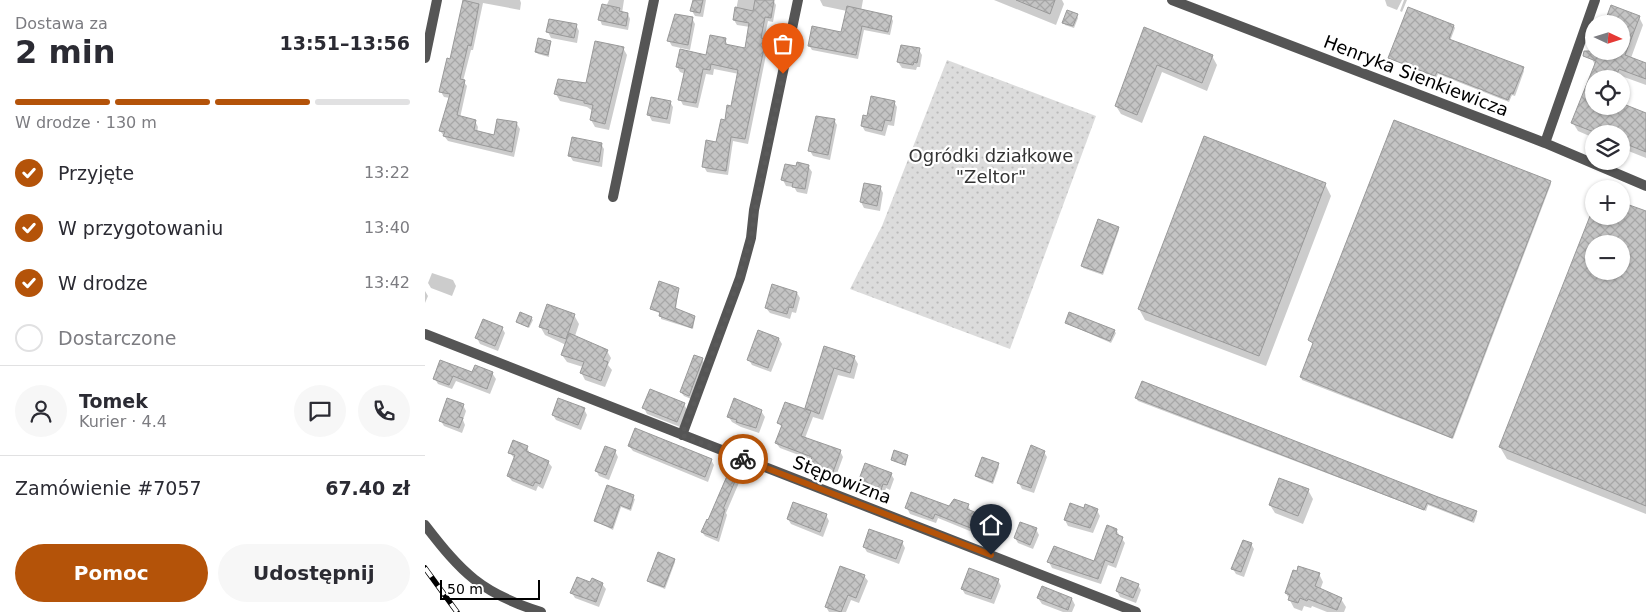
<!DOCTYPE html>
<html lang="pl">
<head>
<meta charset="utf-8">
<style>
	:root { --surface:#fff; --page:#f7f7f7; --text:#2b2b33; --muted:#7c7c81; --line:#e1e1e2; --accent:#b45309 }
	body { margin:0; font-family:"DejaVu Sans",sans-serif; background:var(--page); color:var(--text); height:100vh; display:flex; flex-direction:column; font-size:19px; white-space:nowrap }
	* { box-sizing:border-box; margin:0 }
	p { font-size:16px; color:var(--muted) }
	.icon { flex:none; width:28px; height:28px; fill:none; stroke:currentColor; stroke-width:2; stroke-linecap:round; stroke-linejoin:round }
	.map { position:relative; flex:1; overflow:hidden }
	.panel { display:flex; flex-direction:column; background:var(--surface); width:425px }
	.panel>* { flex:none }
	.needle { width:32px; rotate:94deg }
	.fabs { position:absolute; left:1160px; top:15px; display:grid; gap:10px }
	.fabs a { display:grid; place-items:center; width:45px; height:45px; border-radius:50%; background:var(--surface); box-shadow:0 1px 4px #0004; font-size:25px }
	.scale { position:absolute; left:15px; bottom:12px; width:100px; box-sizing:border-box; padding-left:5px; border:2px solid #000; border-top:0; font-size:14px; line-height:18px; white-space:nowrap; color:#000; -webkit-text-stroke:4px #fff; paint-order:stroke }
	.pin { position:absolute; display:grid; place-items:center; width:42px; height:42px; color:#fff; margin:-51px -21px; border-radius:50% 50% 50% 0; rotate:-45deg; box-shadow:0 0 5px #0007 }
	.pin .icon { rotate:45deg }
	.courier { position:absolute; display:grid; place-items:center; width:50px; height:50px; margin:-25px; border:4px solid #b45309; border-radius:50%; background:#fff; color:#222; box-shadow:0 1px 6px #0007 }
	.headline em { font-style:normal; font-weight:700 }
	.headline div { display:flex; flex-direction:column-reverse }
	.headline { display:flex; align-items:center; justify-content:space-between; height:85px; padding:0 15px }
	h1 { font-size:32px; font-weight:700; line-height:38px }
	.bar { display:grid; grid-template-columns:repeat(4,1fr); gap:8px 5px; align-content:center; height:60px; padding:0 15px }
	.bar i { height:6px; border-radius:4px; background:var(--line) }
	.bar .selected { background:var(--accent) }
	.bar p { grid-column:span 4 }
	.line { display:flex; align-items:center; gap:12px; padding:0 15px; border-top:1px solid var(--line) }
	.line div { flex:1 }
	.round { display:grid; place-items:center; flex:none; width:52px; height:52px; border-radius:26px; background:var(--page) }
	ol { padding:0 15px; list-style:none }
	li { display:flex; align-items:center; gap:15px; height:55px }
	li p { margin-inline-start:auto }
	li .icon { padding:5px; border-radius:50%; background:var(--accent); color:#fff; stroke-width:4 }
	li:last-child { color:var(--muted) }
	li i { width:28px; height:28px; border:2px solid var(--line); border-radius:50% }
	.cta { display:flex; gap:10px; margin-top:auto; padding:10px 15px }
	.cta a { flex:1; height:58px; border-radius:30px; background:var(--accent); color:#fff; font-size:20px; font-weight:700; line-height:58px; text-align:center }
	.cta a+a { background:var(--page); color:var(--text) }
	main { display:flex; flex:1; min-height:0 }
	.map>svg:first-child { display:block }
</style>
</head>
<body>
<main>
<section class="panel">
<div class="headline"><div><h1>2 min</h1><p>Dostawa za</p></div><em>13:51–13:56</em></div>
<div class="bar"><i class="selected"></i><i class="selected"></i><i class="selected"></i><i></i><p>W drodze · 130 m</p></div>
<ol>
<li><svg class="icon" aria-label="check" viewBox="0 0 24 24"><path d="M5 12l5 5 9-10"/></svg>Przyjęte<p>13:22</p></li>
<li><svg class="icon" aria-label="check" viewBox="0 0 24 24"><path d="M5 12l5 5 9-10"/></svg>W przygotowaniu<p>13:40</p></li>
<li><svg class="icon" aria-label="check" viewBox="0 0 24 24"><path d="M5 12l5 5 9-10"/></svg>W drodze<p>13:42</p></li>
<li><i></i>Dostarczone</li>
</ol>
<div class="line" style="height:90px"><a class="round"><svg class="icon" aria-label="person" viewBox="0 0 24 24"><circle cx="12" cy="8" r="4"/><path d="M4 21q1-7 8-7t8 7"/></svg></a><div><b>Tomek</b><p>Kurier · 4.4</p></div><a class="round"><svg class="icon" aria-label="chat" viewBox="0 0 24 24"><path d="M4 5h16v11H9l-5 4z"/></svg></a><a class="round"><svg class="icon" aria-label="phone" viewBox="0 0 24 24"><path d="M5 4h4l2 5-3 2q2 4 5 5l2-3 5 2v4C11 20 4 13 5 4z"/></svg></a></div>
<div class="line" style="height:65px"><div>Zamówienie #7057</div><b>67.40 zł</b></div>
<div class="cta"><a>Pomoc</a><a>Udostępnij</a></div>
</section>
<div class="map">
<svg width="1221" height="612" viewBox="0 0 1221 612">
	<defs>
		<pattern id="grass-dots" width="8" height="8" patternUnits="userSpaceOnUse" patternTransform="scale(1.25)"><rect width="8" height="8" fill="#dcdcdc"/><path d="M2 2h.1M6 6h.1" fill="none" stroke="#bbb" stroke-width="1.8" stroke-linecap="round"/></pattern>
		<pattern id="building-cross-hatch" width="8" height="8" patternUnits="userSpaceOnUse" patternTransform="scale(1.25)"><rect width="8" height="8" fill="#c4c4c4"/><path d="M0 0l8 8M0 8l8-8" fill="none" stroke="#a7a7a7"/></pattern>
	</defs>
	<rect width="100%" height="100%" fill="#fff"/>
	<!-- grass -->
	<path fill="url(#grass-dots)" d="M522,60l149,56 -86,233 -160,-60 32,-63z"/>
	<!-- shadow -->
	<path fill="#0003" fill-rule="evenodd" d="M38,0h57l1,3 -1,7 -37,-7 -10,47h-2l-8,31 4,5 -7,32 15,3 3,6 -1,5 18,4 22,-12 3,5 -6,28 -66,-16 -8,-10 10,-33 -6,-1 -3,-5 10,-32z
		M184,0h15l-2,13 6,1 2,5 -2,11 -26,-5 -2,-5z
		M269,0h12l-3,17 -8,-1 -3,-5z
		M313,0h35l3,5 -3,17 -5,-1 -4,19 4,5 -20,99 -15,-3 -5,34 -21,-3 -3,-5 28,-59 7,-34 -25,-5 -1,6 -7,-1 -8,34 -15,-3 -3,-6 5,-25 -5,-2 -3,-5 4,-16 26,5 18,-16 3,5 18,5 4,-23 -13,-2 -3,-5z
		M395,0h43l-2,11 30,6 2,4 -3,14 -26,-5 -6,29 -46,-9 -3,-5 33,-11 5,-23 -24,-5z
		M569,0h68l2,4 -8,21z
		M960,0h17l-5,10 -10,-4z
		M979,0h3l-5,12 -2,-1z
		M652,15l1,3 -4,10 -9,-3 -1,-3z
		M1214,17l4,8 -12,33 15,6v21l-22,-8 -3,6v-4h-27v27l52,8v44l-25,-10v-14h-27v4l-16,-7 -5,-8 22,-58 -3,-6 29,-8z
		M267,18l3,6 -5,26 -18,-4 -3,-5z
		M151,25l3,6 -2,12 -26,-5 -3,-6z
		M1029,26l1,2 -5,13 73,27 1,3 -9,25 -3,-1 -3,7 -71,-28 -2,4 -46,-20z
		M720,29l67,27 5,9 -10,26 -45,-19 -20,51 -21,-9 -5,-8z
		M125,42l-1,15 -11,-3 -2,-2z
		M198,48l4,7 -18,75 -14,-3 -4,-7 2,-9 -6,-4 -27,-6 -4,-7 31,-9z
		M494,50l3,5 -2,12h-3l-1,3 -14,-2 -4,-6z
		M245,102l3,5 -3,17 -18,-3 -3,-6z
		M469,102l3,5 -3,19 -6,-1 -3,11 -20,-5 -3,-5 6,-9z
		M409,120l3,5 -7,35 -17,-4 -3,-5z
		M176,144l3,5 -2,18 -29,-6 -3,-5z
		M383,166l4,6 -5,22 -10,-2 -3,-5 -8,-1 -3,-6 14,-12z
		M1125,182l1,2 -98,255 -151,-59 -1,-3 13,-33 -5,-4z
		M900,184l6,12 -65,170 -121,-46 -6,-11z
		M455,187l3,6 -3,18 -16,-3 -3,-6z
		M1169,211v5h27l25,-3v301l-139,-55 -7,-12zM1169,244h27v27h-27z
		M693,228l1,2 -16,45 -20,-7 -1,-3z
		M7,273l21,7 3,6 -4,10 -21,-8 -3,-5z
		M253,289l-2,21 19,7 -2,12 -32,-10v-5l-10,-5z
		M0,291l3,5 -3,7z
		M372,293l3,5 -4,15 -4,-1 -2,7 -20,-6 -4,-5z
		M149,315l5,9 -4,12 32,15 4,7 -3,7 4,5 -7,17 -20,-7 -4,-8 2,-5 -16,-5 -5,-7 4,-10 -21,-10 -5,-9z
		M106,318l2,2 -4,8 -12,-6z
		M641,323l48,8 2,2 -5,10z
		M77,328l3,5 -7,18 -18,-7 -3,-6z
		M354,339l3,5 -11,28 -19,-7 -3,-5z
		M400,348l29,9 4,7 -4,15 -16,-4 -15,45 -10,-3 -8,21 35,13 3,6 -7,19 -22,-8 -2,-8 -32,-12 -4,-5 6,-15 -3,-5 28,-12z
		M277,359l3,5 -14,35 -7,-3 -3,-4z
		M16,362l32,12 19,-1 4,6 -6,15 -34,-13 -4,8 -14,-5 -3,-5z
		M718,383l333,129 1,2 -3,9 -46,-18 -2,6 -288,-110 -2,-3z
		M310,399l26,12 4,6 -6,16 -18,-6 -9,-5 -4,-6z
		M259,404l3,6 -7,17 -33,-13 -3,-6z
		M38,405l3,6 -3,9 2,5 -3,8 -18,-7 -3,-5z
		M159,409l3,6 -6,15 -25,-10 -3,-5z
		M204,446l82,14 3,5 -6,17 -75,-31z
		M102,447l3,7 18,8 4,5 -9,22 -5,-3 -2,5 -24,-10 -4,-5 7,-17 -5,-6z
		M190,451l3,6 -9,23 -10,-4 -3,-6z
		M619,452l3,5 -13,36 -12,-4 -3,-6z
		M482,456l-1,10 -14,-6z
		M309,463l7,3 3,5 -18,42 1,2 -8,27 -14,-6 -3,-4 7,-11z
		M573,464l1,3 -6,17 -15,-6 -1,-2z
		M466,474l3,5 -4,11 -4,-2 -2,7 -21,-8 -3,-6z
		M183,487l27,12 -4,12 -10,-4 -8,23 -18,-9z
		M883,490l5,9 -10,25 -28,-11 -5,-8z
		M543,505l3,7 30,12 3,5 -5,14 -61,-25 -2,5 -26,-9 -3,-6z
		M660,510h12l3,6 -7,17 -25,-7 -3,-6z
		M401,515l3,6 -6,16 -32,-13 -3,-5z
		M611,529l3,6 -6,14 -15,-6 -3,-5z
		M691,530l9,13 -9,25 -8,-3 -7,19 -49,-16 -3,-6 45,1z
		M477,542l3,6 -6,16 -32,-12 -3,-5z
		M826,544l3,5 -10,28 -8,-3 -3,-5z
		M249,560l1,2 -10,27 -15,-6 -2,-2z
		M894,574l4,8 -3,8 21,9 5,8 -2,5h-17l-15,-6 -1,2 -7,-2 -2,5 -8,-3 -8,-15z
		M439,576l4,5 -9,22 -8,-3 -5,12h-17l-3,-5z
		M573,580l3,6 -7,18 -29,-10 -3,-5z
		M177,584l4,5 -7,18 -24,-9 -3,-5z
		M713,585l3,5 -5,13 -16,-6 -3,-6z
		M613,598l34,1 3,6 -3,7h-9l-21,-8z"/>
	<!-- building -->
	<path fill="url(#building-cross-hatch)" stroke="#999" fill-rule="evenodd" d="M38,0l16,4 -8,42 -3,-1 -8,34 5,1 -8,35 19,5 -2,10 20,5 3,-16 20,3 -5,30 -69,-16 2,-4 -6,-1 11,-37 -11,-2 8,-34 3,1z
		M268,0h10l-3,13 -10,-2z
		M330,0h19l-3,18 -6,-1 -4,21 5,1 -21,100 -14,-2 -5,34 -24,-4 4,-27 10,2 5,-23 4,1 2,-15 4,1 7,-36 -27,-6 -1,6 -7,-1 -7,34 -18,-3 7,-31 -9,-2 4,-18 26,6 4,-20 16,3 -1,6 20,4 4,-25 -16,-3 2,-13 18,4z
		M591,0h39l-5,14z
		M177,4l18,4 -1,3 9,2 -2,13 -28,-6z
		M1186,5l29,11 -15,39 21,8v16l-27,-10 -4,10h-21v27h27v-3l25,10v39l-25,-10v-8h-22l-28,-11 25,-62 -13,-5 1,-5h37v-27h-17z
		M422,6l45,10 -4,16 -26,-6 -6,29 -48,-9 4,-20 29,6z
		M983,7l46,18 -5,14 75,28 -11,27 -2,-1 -3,7 -71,-28 -2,4 -47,-18z
		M642,10l11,4 -5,12 -11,-3z
		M250,14l18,3 -5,28 -21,-4z
		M124,19l28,5 -3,14 -28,-6z
		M719,27l69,28 -11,28 -45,-18 -20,50 -22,-9z
		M113,38l13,3 -3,14 -13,-3z
		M170,41l29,6 -19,77 -15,-4 3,-15 -9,-2v-2l-30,-7 4,-15 28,4z
		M476,45l19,3 -3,15 -3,-1 -1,3 -16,-3z
		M446,96l24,5 -4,20 -6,-1 -3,11 -21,-5 2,-11 4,1z
		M226,97l20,4 -4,18 -20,-4z
		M391,116l19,3 -7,36 -20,-4z
		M969,120l157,61 -99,257 -152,-61 13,-34 -5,-3z
		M779,136l122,47 -67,173 -121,-47z
		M147,137l30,6 -3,19 -31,-6z
		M372,162l12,3 -4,24 -13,-2 1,-4 -12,-3 4,-16 11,2z
		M439,183l17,3 -4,20 -17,-4z
		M1196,202l25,9v295l-147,-59 91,-231h31zM1169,244h27v27h-27z
		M673,219l21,8 -17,46 -21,-7z
		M234,281l20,7 -4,20 20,8 -3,12 -33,-12 1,-4 -10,-3z
		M347,284l25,8 -4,16 -4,-1 -2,7 -22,-6z
		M122,304l28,10 -9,25 -18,-6 1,-3 -10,-3z
		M95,312l12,5 -4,10 -12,-5z
		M644,312l46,18 -5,11 -45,-18z
		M58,319l20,8 -8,19 -20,-8z
		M333,330l21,8 -11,30 -21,-8z
		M144,333l39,17 -5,10 5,2 -7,19 -21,-8 4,-11 -23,-7z
		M399,346l31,10 -5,17 -16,-5 -15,46 -14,-6z
		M269,355l9,3 -14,38 -9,-4z
		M15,360l32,12 3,-7 18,7 -6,17 -34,-13 -4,9 -16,-6z
		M717,381l296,116 39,14 -5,10 -45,-18 -3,7 -289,-112z
		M225,389l35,14 -8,19 -35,-14z
		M22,398l17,6 -5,13 4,1 -4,10 -20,-7z
		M133,398l27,10 -7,17 -26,-10z
		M309,398l28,12 -6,18 -20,-6 1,-2 -10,-3z
		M360,402l26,9 -10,25 40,14 -8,22 -23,-9 2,-6 -37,-14 7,-18 -5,-2z
		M210,428l77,31 -7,18 -77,-31z
		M88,440l15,6 -2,5 23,10 -9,23 -5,-2 -2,4 -26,-10 8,-21 -7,-2z
		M606,445l14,6 -14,37 -14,-5z
		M180,446l11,4 -10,25 -11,-4z
		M469,450l14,5 -3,10 -14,-5z
		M557,457l17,6 -7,19 -17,-6z
		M308,462l9,3 -19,44h2l-8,29 -16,-6 6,-13 1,1z
		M440,463l27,10 -5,12 -4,-1 -2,6 -23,-8z
		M854,478l30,11 -11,27 -29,-11z
		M182,485l27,10 -4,14 -10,-4 -8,23 -18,-7z
		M486,492l38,14 5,-7 15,5 -2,5 35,14 -6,15 -61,-24 -2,5 -28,-11z
		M368,502l34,12 -7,18 -33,-13z
		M645,503l14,5 1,-4 13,5 -8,19 -26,-8z
		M595,522l17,6 -7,17 -16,-7z
		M682,525l10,4 -1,5 7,3 -10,26 -8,-3 -7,19 -51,-17 7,-16 40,15z
		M444,529l34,12 -7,18 -33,-12z
		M818,540l9,3 -11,29 -10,-3z
		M233,552l17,7 -11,28 -17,-6z
		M415,566l25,9 -9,23 -8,-3 -7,17 -16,-5z
		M873,566l22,7 -5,13 27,12 -5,12 -29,-11 -1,2 -7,-3 -2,5 -10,-3 2,-5 -5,-2 8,-23 4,1z
		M544,568l30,11 -8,20 -30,-10z
		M152,577l13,5 2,-4 11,5 -7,19 -26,-9z
		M696,577l18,7 -6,14 -17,-7z
		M617,586l30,12 -4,12 -31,-12z"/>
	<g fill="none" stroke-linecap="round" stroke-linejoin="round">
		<!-- street -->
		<path stroke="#555" stroke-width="10" d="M747,0l373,143 101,43
			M0,58l12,-58
			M1120,143l50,-143
			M188,197l41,-197
			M0,334l711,278
			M257,435l58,-157 11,-40 3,-28 44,-210
			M0,525c37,48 56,68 116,87"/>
		<!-- rail casing -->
		<g stroke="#000" stroke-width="5.5">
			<path id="rail" d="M0,568l32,44"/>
		</g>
		<!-- rail -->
		<use href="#rail" stroke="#fff" stroke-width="4" stroke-dasharray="11" stroke-linecap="butt"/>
	</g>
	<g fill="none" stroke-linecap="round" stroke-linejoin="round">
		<!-- done -->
		<path stroke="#595959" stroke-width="5" stroke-dasharray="0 9" d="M318,459l-61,-24 44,-117 25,-80 4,-28 28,-136"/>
		<!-- route -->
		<path stroke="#b45309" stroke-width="6" d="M318,459l248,96"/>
	</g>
	<g text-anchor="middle" stroke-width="4.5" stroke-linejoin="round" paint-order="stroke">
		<!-- street labels -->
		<g font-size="18" fill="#000" stroke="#fff">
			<text transform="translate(991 76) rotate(21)" y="6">Henryka Sienkiewicza</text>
			<text transform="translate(417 480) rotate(21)" y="6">Stępowizna</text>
		</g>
		<!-- park labels -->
		<g font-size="18" fill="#333" stroke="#fff">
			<text x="566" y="162">Ogródki działkowe<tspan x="566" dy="21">"Zeltor"</tspan></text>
		</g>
	</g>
</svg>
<div class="fabs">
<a><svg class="needle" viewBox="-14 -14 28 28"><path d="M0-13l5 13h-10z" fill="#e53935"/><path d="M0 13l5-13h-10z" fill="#7c7c81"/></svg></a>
<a><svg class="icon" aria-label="locate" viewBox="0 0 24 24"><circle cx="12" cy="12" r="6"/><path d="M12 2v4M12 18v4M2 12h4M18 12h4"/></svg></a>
<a><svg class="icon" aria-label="layers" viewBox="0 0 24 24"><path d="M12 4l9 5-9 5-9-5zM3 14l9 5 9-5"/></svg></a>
<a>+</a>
<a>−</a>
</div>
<div class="scale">50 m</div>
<div class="pin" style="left:358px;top:74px;background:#ea580c"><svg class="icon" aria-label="bag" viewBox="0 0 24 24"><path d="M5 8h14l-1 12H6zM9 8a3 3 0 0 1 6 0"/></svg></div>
<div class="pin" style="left:566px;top:555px;background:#1f2937"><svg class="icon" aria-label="home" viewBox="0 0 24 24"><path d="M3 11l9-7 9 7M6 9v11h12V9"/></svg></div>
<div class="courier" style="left:318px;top:459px"><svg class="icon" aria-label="bike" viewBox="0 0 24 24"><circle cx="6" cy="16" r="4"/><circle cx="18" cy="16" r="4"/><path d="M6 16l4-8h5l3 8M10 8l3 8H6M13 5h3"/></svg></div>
</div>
</main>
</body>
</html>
